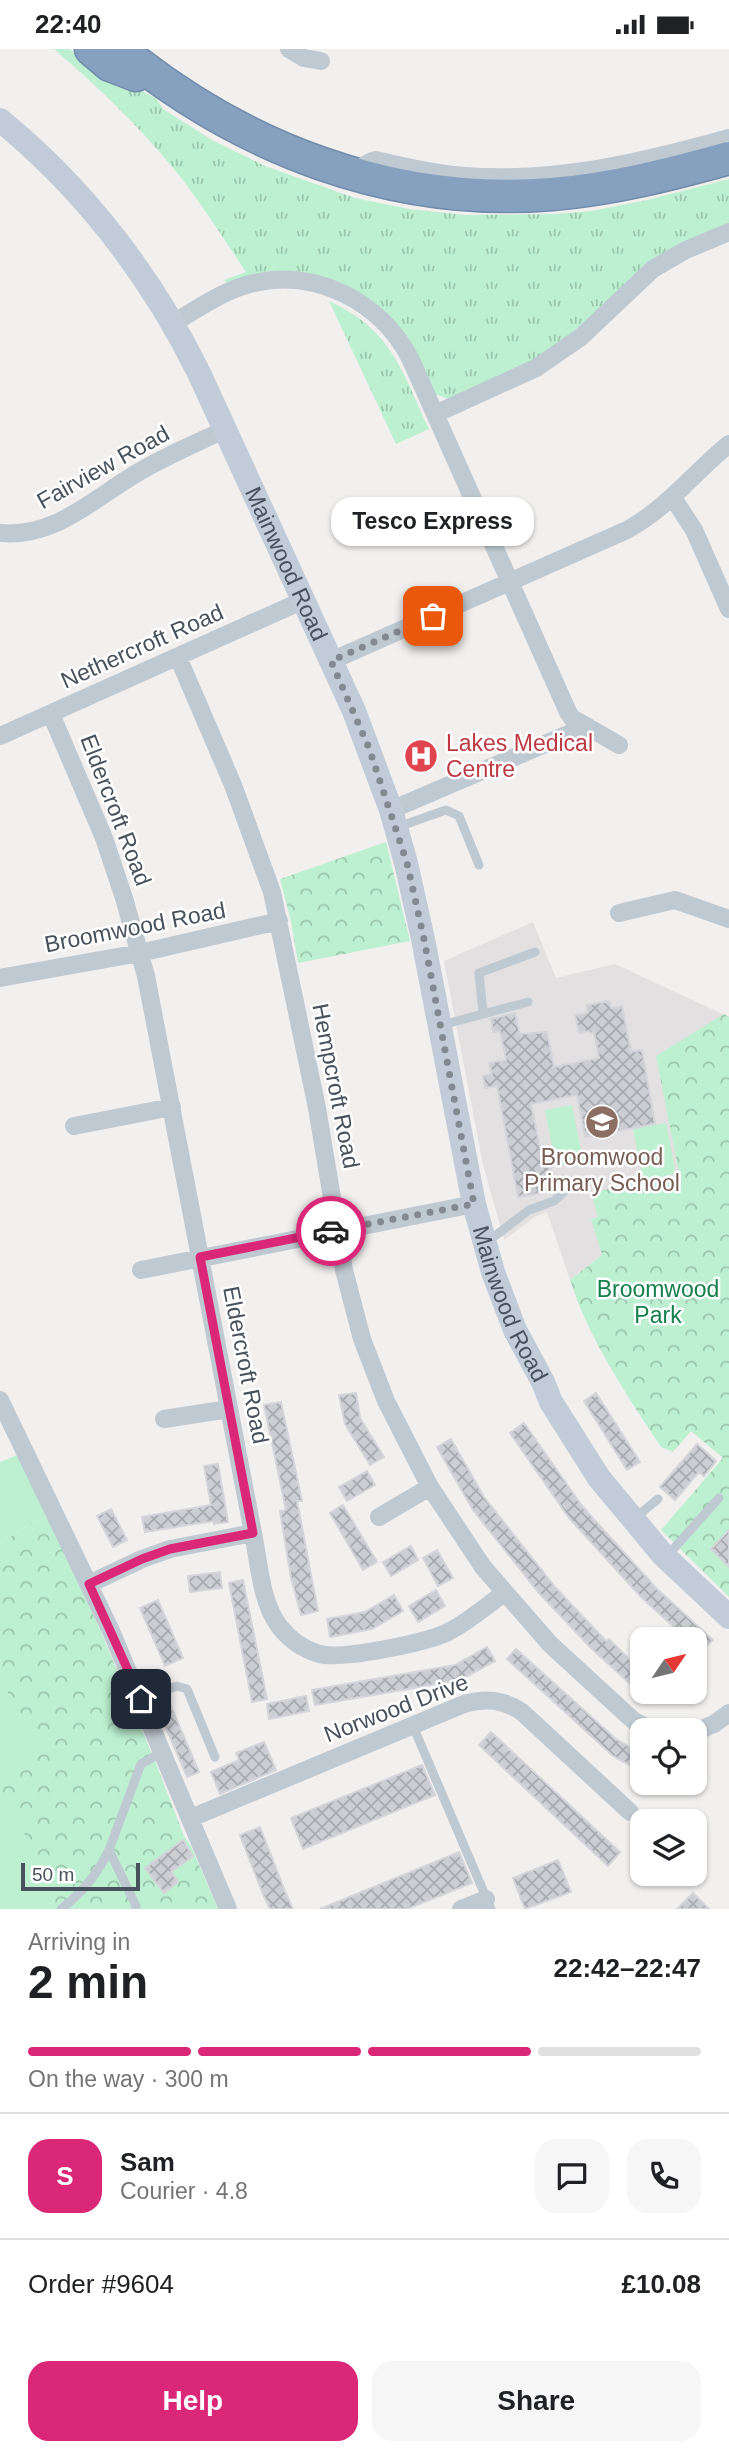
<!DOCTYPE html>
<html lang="en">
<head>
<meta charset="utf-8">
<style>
	:root { --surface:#fff; --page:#f6f6f6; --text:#202124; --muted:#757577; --line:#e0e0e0; --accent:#db2777 }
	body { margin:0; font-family:Arial,sans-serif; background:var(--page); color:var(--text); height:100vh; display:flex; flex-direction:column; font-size:26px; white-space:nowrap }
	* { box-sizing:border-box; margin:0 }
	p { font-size:23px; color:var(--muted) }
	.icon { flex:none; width:38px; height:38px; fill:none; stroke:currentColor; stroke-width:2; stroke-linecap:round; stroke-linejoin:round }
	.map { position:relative; height:1860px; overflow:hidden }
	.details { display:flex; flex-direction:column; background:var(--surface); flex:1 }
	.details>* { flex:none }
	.needle { width:46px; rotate:55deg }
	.tools { position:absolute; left:630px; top:1578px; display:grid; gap:14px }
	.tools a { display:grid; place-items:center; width:77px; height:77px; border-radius:14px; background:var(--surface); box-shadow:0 2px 5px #0004; font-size:35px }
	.scale { position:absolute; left:21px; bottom:18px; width:119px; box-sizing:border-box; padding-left:7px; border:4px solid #47525d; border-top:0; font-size:19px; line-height:24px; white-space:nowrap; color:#47525d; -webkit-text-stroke:5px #fff; paint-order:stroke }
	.pin { position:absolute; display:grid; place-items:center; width:60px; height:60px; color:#fff; margin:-30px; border-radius:14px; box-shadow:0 4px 10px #0006 }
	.courier { position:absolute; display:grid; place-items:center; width:70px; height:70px; margin:-35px; border:5px solid #db2777; border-radius:50%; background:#fff; color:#222; box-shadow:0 2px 9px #0007 }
	.bubble { position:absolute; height:49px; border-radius:21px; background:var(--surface); box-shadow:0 2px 5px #0004; font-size:23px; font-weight:800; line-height:49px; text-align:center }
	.head em { font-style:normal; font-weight:800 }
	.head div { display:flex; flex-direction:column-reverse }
	.head { display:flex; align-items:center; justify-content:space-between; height:119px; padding:0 28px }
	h1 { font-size:46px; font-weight:800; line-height:52px }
	.bar { display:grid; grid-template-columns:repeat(4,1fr); gap:10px 7px; align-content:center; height:84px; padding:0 28px }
	.bar i { height:9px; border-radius:5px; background:var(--line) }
	.bar .selected { background:var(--accent) }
	.bar p { grid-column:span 4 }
	.line { display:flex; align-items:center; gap:18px; padding:0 28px; border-top:2px solid var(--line) }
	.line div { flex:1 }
	.round { display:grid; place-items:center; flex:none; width:74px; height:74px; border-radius:21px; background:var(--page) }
	.button { display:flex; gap:14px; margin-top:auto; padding:14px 28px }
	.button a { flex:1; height:80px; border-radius:21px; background:var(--accent); color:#fff; font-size:28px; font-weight:800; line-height:80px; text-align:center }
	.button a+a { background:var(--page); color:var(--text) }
	.status { display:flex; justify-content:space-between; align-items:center; height:49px; padding:0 35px; background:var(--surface); direction:ltr }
	.status svg { height:19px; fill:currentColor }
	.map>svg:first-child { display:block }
</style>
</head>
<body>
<div class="status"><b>22:40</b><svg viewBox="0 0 49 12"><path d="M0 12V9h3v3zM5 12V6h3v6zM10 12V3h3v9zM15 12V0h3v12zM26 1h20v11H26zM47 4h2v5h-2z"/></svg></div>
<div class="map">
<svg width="729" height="1860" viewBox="0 0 729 1860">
	<defs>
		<pattern id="grass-tufts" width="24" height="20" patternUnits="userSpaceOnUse" patternTransform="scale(1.75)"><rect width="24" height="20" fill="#bdf0d1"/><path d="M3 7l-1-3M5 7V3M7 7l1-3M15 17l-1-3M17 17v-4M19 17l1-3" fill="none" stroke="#9bc5ad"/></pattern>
		<pattern id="park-crowns" width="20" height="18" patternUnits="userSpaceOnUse" patternTransform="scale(1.75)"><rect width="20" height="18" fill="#bdf0d1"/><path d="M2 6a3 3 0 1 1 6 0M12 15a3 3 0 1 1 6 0" fill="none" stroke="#9bc5ad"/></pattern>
		<pattern id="building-cross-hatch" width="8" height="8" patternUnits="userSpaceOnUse" patternTransform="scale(1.75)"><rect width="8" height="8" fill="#ccced4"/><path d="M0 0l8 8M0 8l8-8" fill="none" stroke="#a7aaaf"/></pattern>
	</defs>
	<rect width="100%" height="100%" fill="#f2efef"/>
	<!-- education -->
	<path fill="#e3e0e1" d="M533,873l23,56 59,-14 114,53v248l-89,-40 -70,55 -23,-68 -11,4 -32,24 -21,-75 -39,-204z"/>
	<!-- grass -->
	<path fill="url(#grass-tufts)" d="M54,0h15l53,39 3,-5 31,15 7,11 49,31 53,26 90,32 54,11 57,6 91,-1 34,-3 56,-11 82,-21v46l-196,137 -84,37 -15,-5 -87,-106 -118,-3 -5,-5 22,-8c-21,-31 -41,-63 -64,-93 -34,-44 -86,-94 -128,-130z
		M329,252c63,29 73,70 100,128l-33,15z"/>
	<!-- park -->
	<path fill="url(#park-crowns)" d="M386,793l24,99 -112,22 -7,-42 -11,-42z
		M724,965l5,3v580l-68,-67 62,-72 -32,-27 -18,21 -12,-5c-35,-53 -71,-106 -91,-167l32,-25 -11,-36 7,-2 -7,-25 89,-14 -24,-122z
		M46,1466l50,105 61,146 27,70 7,10 27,63h-218v-366z"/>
	<!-- garden -->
	<path fill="#bdf0d1" d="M572,1056l11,56 -27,5 -11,-56z
		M666,1074l10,51 -33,6 -10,-51z
		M17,1406l29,60 -46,28v-81z
		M0,1631l41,64 -41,26z
		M0,1748l59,90 -34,22h-25z"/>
	<!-- building -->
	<path fill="url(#building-cross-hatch)" stroke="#d3d5db" stroke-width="2" d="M609,952l2,7 11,-2 9,46 11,-2 13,74 -70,13 -8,-42 -46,9 9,44 7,-1 6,34 -12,2 2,10 -25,4 -21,-111 -12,2 -2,-12 9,-2 -3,-11 17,-3 -6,-29 -7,1 -2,-13 24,-6 5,21 27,-2 7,35 45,-9 -5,-26 -4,1 -1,-2 -10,2 -4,-18 13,-2 -1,-8z
		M356,1344l4,25 24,39 -14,8 -25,-41 -6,-29z
		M596,1344l44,69 -13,8 -43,-69z
		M281,1353l21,99h-5l21,110 -17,4 -10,-37 -11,-67 6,-1 -22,-105z
		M524,1374l58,83 75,83 56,51 -13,12 -5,-5v-7h-7l-47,-43 -72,-79 -59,-85z
		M451,1390l33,58 71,90 51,54 3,-2 33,33v23l-52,-48 -51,-54 -66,-83 -36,-63z
		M697,1395l19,17 -12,15 -5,-4 -24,28 -15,-13z
		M218,1415l10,58 -14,2 -1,-3 -68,11 -3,-15 69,-12 -7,-39z
		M367,1422l8,14 -28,16 -8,-14z
		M343,1456l34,57 -14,8 -33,-57z
		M111,1460l16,31 -14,7 -16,-31z
		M729,1481v37l-18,-18z
		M411,1497l7,14 -27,16 -8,-14z
		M437,1501l16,28 -15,8 -15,-28z
		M220,1523l2,16 -32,4 -2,-16z
		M243,1531l24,119 -15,3 -23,-119z
		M436,1541l9,16 -27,16 -9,-16z
		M394,1546l9,16 -31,18 -42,8 -3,-18 38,-7z
		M158,1551l25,58 -18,8 -25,-58z
		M487,1598l8,14 -35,19 -145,25 -3,-15 143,-25z
		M516,1600l100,90 26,15v18l-29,-16 -106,-97z
		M306,1647l3,15 -40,8 -2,-15z
		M167,1648l32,75 -12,5 -32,-75z
		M491,1683l129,120 -12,14 -129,-121z
		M264,1693l12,28 -56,24 -9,-22 28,-12 -3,-7z
		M422,1716l13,30 -132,54 -12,-31z
		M260,1778l25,64 8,18h-23l-7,-15 -23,-59z
		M183,1791l10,16 -22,16 7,10 -14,11 -19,-25z
		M459,1803l13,31 -65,26h-87z
		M558,1811l13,32 -46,17 -12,-31z
		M693,1844l16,16h-32z"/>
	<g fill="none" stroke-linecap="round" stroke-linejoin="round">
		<!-- highway casing -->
		<g stroke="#718cab" stroke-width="35">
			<path id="highway" d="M91,0l19,16 26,10
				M120,0c122,100 273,158 432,145 61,-5 119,-20 177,-36"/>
		</g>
		<!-- lane -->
		<path stroke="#bfc9d1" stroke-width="9" d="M398,778l48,-17 13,6 20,49
			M483,964l-4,-40 56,-21
			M442,976l86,-23
			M487,1193l42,-32 25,-9 12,-11
			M635,1469l23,-19
			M667,1507l52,-58
			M140,1650l37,-13 10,3 28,68
			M413,1677l78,183
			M136,1857l-27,-56 32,-86 22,-12
			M61,1860c21,-16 37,-36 48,-59"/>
		<!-- street -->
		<path stroke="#bfc9d1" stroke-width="18" d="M289,0l15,9 17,3
			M357,128c5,-10 8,-14 19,-17 29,7 59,14 89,16 91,7 178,-14 264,-38
			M173,274c25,-14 49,-32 77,-39 64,-17 130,17 160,74l158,354 4,6 47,27
			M435,365l101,-46 45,-31 72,-68 33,-19 43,-18
			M673,449l21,32 35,79
			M0,484c58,5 97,-38 144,-64 26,-15 55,-27 82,-40
			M178,608l55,128 39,107 45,216 27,162 18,69 24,62 44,86 53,80 67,77 74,68 10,9 19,10
			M331,612l296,-131c43,-24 65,-56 102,-86
			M51,665l53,124 20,60 22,78 107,557c6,30 8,69 26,93 10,13 24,23 40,28 24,6 104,-11 127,-21 21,-10 39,-26 58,-40
			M0,687l304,-136
			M391,761l196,-84
			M619,864l56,-13 54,19
			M0,929l140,-25 139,-32
			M74,1077l98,-19
			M141,1221l333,-66
			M0,1351l111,231 117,278
			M164,1370l65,-10
			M379,1468l51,-30
			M89,1535l53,-25 28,-10 83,-16
			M695,1683l19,-8 15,-11
			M191,1769l273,-114c21,-6 39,-5 58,8l108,100
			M461,1860l25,-10"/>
		<!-- secondary -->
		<path stroke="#c1ccd8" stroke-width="24" id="s1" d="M0,71c84,69 151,156 199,253l155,338 37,99 15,53 17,76 51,265 19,68 22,58 28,52 8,20 48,76 64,77 66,62"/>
		<!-- highway -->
		<use href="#highway" stroke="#86a1bf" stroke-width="32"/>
	</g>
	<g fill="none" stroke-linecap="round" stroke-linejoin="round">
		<!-- done -->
		<path stroke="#838990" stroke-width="7" stroke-dasharray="0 12.6" d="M331,1182l143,-27 -50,-265 -17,-76 -38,-115 -38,-87 102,-45"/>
		<!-- route -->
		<path stroke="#db2777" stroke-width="9" d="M141,1650l-52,-115 53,-25 28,-10 83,-16 -53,-276 131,-26"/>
	</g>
	<!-- icons -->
	<defs>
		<g id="hospital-disc" transform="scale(1.75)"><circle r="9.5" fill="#e0444e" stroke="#fff"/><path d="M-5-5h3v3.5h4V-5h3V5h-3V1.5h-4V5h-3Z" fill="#fff"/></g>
		<g id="school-disc" transform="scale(1.75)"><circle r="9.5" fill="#8d6e63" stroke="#fff"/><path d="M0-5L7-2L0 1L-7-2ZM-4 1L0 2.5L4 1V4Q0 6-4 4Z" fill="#fff"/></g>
	</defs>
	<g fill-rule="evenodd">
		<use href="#hospital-disc" x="421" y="707"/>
		<use href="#school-disc" x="602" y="1073"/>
	</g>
	<g text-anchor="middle" stroke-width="5" stroke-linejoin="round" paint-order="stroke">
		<!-- street labels -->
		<g font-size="23" fill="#47525d" stroke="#fff">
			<text transform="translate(103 418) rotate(-29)" y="8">Fairview Road</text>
			<text dy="8" stroke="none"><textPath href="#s1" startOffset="534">Mainwood Road</textPath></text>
			<text transform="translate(142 597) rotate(-24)" y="8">Nethercroft Road</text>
			<text transform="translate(116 761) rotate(69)" y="8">Eldercroft Road</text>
			<text transform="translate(135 878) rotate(-11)" y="8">Broomwood Road</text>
			<text transform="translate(336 1037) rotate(79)" y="8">Hempcroft Road</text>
			<text dy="8" stroke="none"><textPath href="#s1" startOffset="1311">Mainwood Road</textPath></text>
			<text transform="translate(246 1316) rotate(79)" y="8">Eldercroft Road</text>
			<text transform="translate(396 1659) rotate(-21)" y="8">Norwood Drive</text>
		</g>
		<!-- health labels -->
		<g font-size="23" fill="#be3a42" stroke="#fff" text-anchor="start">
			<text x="446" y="702">Lakes Medical<tspan x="446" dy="26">Centre</tspan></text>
		</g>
		<!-- education labels -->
		<g font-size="23" fill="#785e54" stroke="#fff">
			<text x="602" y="1116">Broomwood<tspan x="602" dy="26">Primary School</tspan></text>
		</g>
		<!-- park labels -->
		<g font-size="23" fill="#15804c" stroke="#fff">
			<text x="658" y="1248">Broomwood<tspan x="658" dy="26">Park</tspan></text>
		</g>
	</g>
</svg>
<div class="tools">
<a><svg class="needle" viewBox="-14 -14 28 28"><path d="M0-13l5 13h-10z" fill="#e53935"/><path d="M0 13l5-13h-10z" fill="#757577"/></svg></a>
<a><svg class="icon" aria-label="locate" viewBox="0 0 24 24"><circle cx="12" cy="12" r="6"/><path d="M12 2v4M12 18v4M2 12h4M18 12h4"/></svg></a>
<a><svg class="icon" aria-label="layers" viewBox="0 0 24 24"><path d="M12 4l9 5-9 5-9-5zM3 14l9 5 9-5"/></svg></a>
</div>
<div class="scale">50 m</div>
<div class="pin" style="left:433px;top:567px;background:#ea580c"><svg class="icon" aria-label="bag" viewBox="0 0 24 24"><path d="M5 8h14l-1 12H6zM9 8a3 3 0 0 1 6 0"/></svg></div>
<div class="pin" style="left:141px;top:1650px;background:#1f2937"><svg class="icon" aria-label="home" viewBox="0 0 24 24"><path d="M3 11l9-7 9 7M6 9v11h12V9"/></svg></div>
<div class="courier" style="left:331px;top:1182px"><svg class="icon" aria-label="car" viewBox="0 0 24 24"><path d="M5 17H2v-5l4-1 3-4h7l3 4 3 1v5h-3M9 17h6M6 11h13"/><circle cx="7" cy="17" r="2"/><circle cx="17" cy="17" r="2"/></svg></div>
<div class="bubble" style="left:331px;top:448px;width:203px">Tesco Express</div>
</div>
<section class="details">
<div class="head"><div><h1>2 min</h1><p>Arriving in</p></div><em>22:42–22:47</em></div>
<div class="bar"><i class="selected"></i><i class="selected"></i><i class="selected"></i><i></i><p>On the way · 300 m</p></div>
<div class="line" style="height:126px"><b class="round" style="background:var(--accent);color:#fff">S</b><div><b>Sam</b><p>Courier · 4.8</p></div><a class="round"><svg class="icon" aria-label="chat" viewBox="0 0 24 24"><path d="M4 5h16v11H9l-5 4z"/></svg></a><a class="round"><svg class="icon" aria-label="phone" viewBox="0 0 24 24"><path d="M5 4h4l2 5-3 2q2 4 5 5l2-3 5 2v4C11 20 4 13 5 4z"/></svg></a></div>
<div class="line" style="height:91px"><div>Order #9604</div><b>£10.08</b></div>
<div class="button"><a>Help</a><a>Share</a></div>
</section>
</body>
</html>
